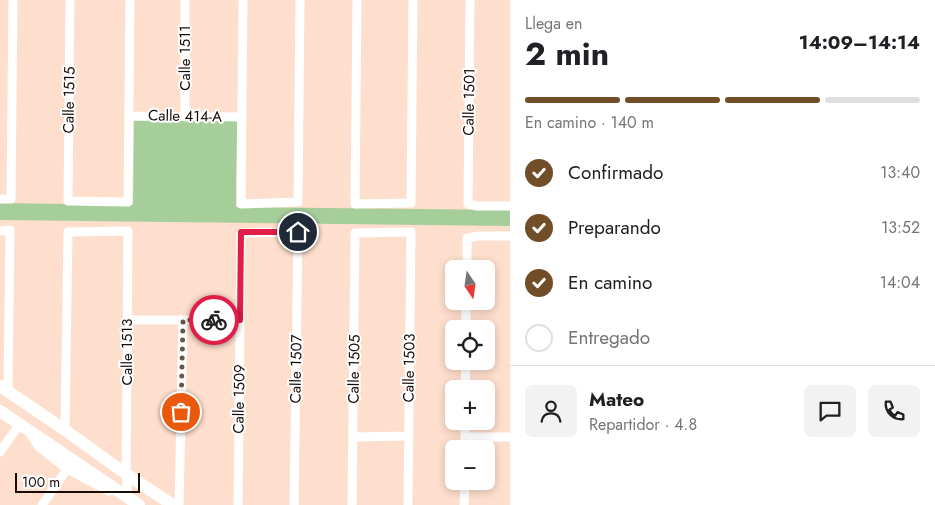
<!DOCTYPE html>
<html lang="es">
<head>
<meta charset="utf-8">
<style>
	:root { --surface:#fff; --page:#f2f2f2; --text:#202124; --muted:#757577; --line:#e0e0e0; --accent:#714e27 }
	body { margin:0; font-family:Jost,sans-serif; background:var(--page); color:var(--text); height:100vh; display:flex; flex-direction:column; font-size:19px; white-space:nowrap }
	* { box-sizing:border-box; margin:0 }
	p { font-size:16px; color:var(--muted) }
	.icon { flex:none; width:28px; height:28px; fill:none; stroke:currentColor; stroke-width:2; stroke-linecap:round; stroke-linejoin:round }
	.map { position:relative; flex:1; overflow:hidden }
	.sheet { display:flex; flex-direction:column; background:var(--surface); width:425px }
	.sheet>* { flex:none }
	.needle { width:32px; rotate:167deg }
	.buttons { position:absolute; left:445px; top:260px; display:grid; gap:10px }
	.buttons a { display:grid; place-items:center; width:50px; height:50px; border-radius:8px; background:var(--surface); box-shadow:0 2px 8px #0003; font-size:25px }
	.scale { position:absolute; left:15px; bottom:12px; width:125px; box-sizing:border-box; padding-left:5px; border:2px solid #160c07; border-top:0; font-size:14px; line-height:18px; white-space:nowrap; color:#160c07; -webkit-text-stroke:4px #fff; paint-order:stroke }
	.pin { position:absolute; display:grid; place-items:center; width:42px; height:42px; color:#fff; margin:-21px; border:2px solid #fff; border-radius:50%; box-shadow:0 1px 5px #0007 }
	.courier { position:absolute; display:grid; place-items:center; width:50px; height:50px; margin:-25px; border:4px solid #e11d48; border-radius:50%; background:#fff; color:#222; box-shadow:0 1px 6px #0007 }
	.overview em { font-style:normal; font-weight:700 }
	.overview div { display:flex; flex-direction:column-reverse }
	.overview { display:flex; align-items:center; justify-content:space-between; height:85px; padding:0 15px }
	h1 { font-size:32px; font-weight:700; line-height:38px }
	.bar { display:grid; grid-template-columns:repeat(4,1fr); gap:8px 5px; align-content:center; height:60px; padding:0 15px }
	.bar i { height:6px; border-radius:4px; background:var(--line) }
	.bar .on { background:var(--accent) }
	.bar p { grid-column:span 4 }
	.line { display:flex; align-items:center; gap:12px; padding:0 15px; border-top:1px solid var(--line) }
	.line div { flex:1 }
	.round { display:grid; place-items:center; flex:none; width:52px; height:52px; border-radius:8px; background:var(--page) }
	ol { padding:0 15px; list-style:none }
	li { display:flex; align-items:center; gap:15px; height:55px }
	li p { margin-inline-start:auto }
	li .icon { padding:5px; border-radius:50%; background:var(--accent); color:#fff; stroke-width:4 }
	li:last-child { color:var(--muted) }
	li i { width:28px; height:28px; border:2px solid var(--line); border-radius:50% }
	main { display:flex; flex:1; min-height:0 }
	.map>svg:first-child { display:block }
</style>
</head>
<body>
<main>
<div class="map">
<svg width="510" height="505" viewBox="0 0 510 505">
	<rect width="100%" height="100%" fill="#fedecc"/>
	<!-- green -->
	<path fill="#a6ce9b" d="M134,120l103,1 -1,86 274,3v16l-510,-6v-17l133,2z"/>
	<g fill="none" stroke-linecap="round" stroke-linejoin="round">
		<!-- street -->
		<path stroke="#fff" stroke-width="9" d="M70,0l-2,201 60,1 2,-202
			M185,0v117
			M243,0l-2,204 57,-2 2,-202
			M357,0l-2,204 56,-1 2,-203
			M470,0l-2,204 9,2h33
			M129,116l113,1
			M0,199h11l2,-199
			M0,231l10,-1 -2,161
			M467,269v-31l12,-2h31
			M127,320h113
			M466,329v-28
			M465,389l1,-28
			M65,430l3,-198 60,-1 -2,243 2,24
			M30,433l9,14 28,22 42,22
			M353,437l56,-1
			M465,437h45
			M465,449v-28
			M0,452l19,-27
			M42,505l28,-40
			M179,505l4,-185
			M238,505l3,-272 57,-1 -4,273
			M352,505l3,-272 56,-1 -3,273
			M464,505l1,-24"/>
		<!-- secondary -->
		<path stroke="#fff" stroke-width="12" d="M0,386l65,44 61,44 47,31
			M0,411l139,94"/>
	</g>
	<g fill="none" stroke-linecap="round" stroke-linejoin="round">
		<!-- done -->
		<path stroke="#67564c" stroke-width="5" stroke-dasharray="0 9" d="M181,412l2,-92h31"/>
		<!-- route -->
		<path stroke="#e11d48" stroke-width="6" d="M214,320h26l1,-88h57"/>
	</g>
	<g text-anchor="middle" stroke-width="4" stroke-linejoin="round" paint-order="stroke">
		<!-- street labels -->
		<g font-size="15" fill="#160c07" stroke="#fff">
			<text transform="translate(185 58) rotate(-90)" y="5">Calle 1511</text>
			<text transform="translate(69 100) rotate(-89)" y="5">Calle 1515</text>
			<text transform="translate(469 102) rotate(-89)" y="5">Calle 1501</text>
			<text transform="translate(185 116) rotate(1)" y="5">Calle 414-A</text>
			<text transform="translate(127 352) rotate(-90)" y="5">Calle 1513</text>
			<text transform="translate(409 368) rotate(-89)" y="5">Calle 1503</text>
			<text transform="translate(296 369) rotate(-89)" y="5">Calle 1507</text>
			<text transform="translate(354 369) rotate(-89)" y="5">Calle 1505</text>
			<text transform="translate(239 399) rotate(-89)" y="5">Calle 1509</text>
		</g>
	</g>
</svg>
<div class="buttons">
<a><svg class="needle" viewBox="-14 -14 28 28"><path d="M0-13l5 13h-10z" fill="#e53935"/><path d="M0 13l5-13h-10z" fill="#757577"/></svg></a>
<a><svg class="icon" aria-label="locate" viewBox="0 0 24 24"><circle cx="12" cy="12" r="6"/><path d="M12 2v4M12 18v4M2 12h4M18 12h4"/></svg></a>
<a>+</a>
<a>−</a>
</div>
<div class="scale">100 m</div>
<div class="pin" style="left:181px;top:412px;background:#ea580c"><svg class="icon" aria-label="bag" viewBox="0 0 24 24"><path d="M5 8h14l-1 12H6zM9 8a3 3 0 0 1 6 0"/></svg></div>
<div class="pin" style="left:298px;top:232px;background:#1f2937"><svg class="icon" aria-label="home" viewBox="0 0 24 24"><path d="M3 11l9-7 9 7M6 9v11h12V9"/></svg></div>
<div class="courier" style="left:214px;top:320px"><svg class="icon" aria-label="bike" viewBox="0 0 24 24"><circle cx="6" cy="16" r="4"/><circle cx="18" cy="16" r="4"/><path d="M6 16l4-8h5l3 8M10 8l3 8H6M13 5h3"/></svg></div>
</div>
<section class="sheet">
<div class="overview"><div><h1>2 min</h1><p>Llega en</p></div><em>14:09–14:14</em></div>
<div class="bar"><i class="on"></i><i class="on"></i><i class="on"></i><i></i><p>En camino · 140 m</p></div>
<ol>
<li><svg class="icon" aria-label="check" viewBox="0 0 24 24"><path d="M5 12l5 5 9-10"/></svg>Confirmado<p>13:40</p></li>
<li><svg class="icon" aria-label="check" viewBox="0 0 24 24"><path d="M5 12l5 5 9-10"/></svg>Preparando<p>13:52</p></li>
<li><svg class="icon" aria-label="check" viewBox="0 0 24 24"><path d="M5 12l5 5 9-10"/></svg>En camino<p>14:04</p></li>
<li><i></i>Entregado</li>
</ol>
<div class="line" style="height:90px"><a class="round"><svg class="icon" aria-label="person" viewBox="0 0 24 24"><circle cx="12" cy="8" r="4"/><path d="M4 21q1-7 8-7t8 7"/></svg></a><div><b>Mateo</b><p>Repartidor · 4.8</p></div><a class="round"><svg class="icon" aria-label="chat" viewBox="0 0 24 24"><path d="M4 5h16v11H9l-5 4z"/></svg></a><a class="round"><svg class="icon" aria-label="phone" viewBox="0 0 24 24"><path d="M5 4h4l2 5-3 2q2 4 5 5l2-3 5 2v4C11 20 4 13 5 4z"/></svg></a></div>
</section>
</main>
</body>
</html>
